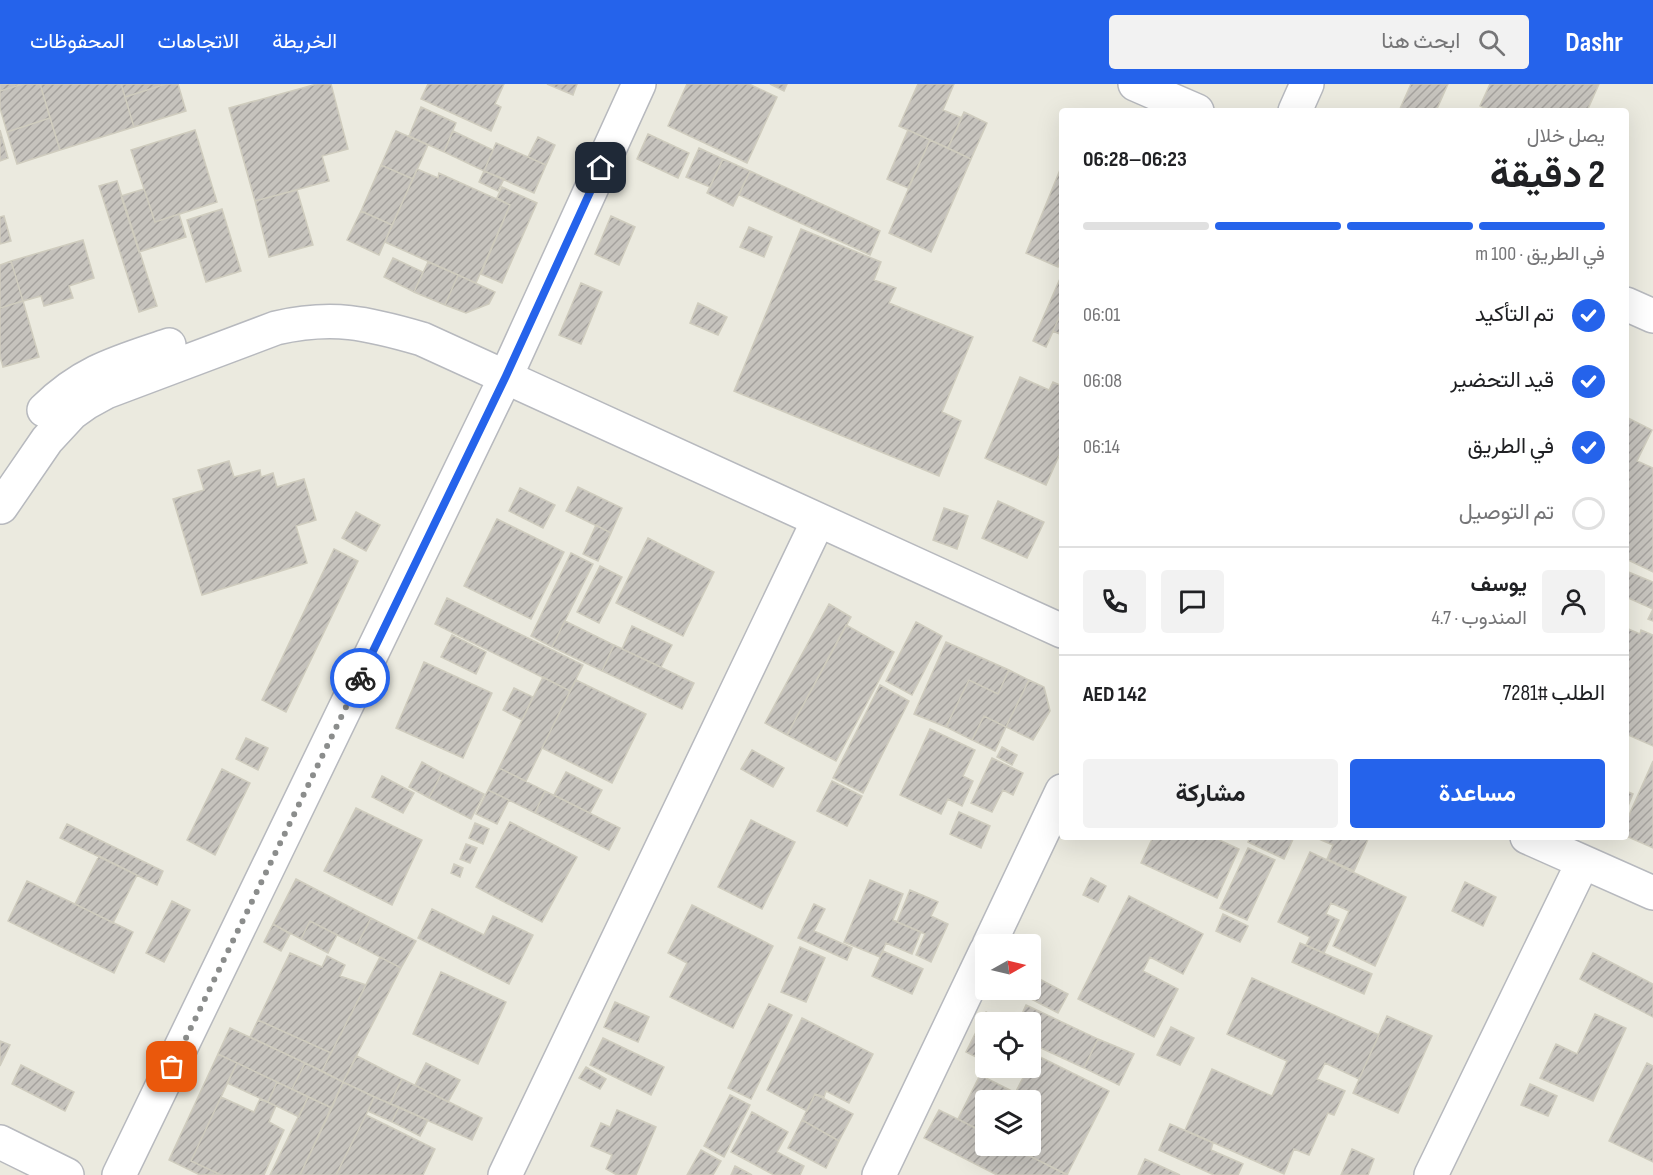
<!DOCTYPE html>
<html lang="ar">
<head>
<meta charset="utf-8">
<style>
	:root { --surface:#fff; --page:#f2f2f2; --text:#202124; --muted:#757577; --line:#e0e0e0; --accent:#2563eb }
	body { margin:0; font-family:"Sofia Sans Condensed",Vazirmatn,sans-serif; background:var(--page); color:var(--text); direction:rtl; height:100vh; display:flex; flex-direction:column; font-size:22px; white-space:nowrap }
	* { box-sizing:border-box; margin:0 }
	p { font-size:20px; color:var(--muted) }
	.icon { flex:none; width:33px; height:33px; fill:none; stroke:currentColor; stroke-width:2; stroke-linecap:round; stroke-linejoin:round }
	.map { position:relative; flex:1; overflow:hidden; direction:ltr }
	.sheet { position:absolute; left:1059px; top:24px; width:570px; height:732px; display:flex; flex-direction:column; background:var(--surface); border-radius:6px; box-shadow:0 6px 24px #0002; direction:rtl }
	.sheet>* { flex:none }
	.needle { width:39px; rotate:82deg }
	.fabs { position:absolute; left:975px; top:850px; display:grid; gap:12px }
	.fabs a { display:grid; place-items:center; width:66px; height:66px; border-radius:6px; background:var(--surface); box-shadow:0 6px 24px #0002; font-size:30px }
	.pin { position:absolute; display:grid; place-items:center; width:51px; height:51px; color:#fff; margin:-26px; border-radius:12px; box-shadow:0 3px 9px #0006 }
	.courier { position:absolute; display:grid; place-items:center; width:60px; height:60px; margin:-30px; border:4px solid #2563eb; border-radius:50%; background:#fff; color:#222; box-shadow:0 2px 8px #0007 }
	.overview em { font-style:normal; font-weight:700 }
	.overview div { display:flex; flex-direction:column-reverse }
	.overview { display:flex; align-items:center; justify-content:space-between; height:102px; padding:0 24px }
	h1 { font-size:39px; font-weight:700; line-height:45px }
	.bar { display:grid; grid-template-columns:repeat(4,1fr); gap:9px 6px; align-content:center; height:72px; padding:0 24px }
	.bar i { height:8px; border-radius:4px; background:var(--line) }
	.bar .on { background:var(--accent) }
	.bar p { grid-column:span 4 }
	.line { display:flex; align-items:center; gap:15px; padding:0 24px; border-top:2px solid var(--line) }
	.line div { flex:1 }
	.round { display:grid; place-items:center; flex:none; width:63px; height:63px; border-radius:6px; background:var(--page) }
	ol { padding:0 24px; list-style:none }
	li { display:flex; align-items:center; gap:18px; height:66px }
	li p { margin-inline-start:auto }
	li .icon { padding:6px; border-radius:50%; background:var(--accent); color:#fff; stroke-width:4 }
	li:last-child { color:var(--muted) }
	li i { width:33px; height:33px; border:3px solid var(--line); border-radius:50% }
	.button { display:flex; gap:12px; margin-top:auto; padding:12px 24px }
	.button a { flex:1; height:69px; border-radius:6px; background:var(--accent); color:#fff; font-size:24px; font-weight:700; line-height:69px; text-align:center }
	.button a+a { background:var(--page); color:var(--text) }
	header { display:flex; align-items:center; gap:36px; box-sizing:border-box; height:84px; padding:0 30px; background:var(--accent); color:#fff }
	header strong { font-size:28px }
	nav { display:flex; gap:33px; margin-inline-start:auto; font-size:21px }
	.search { width:420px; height:54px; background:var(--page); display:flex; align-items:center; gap:15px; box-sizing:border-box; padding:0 21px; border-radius:6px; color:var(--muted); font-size:22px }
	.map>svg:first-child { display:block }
</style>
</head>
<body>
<header>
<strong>Dashr</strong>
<div class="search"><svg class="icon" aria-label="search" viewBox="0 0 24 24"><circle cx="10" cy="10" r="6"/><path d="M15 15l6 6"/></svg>ابحث هنا</div>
<nav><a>الخريطة</a><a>الاتجاهات</a><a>المحفوظات</a></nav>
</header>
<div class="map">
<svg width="1653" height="1091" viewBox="0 0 1653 1091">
	<defs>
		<pattern id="building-hatch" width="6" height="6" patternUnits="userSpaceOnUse" patternTransform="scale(1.5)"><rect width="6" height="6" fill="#c6c3bd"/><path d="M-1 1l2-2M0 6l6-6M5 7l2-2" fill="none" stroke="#a4a19d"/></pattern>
	</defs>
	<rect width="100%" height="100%" fill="#ebeadf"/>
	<!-- building -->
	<path fill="url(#building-hatch)" stroke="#cfccbe" stroke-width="1.5" d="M0,0h23l-23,7z
		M23,0h17l10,34 -43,14 -7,-24v-17z
		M40,0h81l13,43 -74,23z
		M121,0h45l-41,13z
		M166,0h12l8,27 -52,16 -9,-30z
		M317,0h14l17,65 -26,7 7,25 -74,20 -26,-93z
		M428,0h76l-9,20 6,3 -10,24 -70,-32z
		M547,0h30l-4,11z
		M687,0h62l28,13 -30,66 -79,-37z
		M770,0h17l-3,7z
		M918,0h36l-11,26 19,8 -14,30 -49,-22z
		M1411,0h37l-12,27h-37z
		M1490,0h109l-12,27h-96l-11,-5z
		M421,23l35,16 -12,29 -35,-16z
		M964,28l23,11 -16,36 -23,-11z
		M50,34l10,32 -43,14 -10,-32z
		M0,46l8,28 -8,3z
		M195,46l22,72 -62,20 -24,-72z
		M908,46l22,10 -22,48 -21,-9z
		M396,47l32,14 -15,34 -32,-14z
		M453,47l40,19 -9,21 -40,-19z
		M648,50l41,19 -11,25 -41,-19z
		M538,53l17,8 -9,20 -18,-8z
		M930,56l41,19 -40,93 -42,-19z
		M496,59l50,22 -12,28 -50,-22z
		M699,64l24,11 -13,28 -24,-10z
		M723,75l27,12 -17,35 -26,-13z
		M381,81l32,14 -21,46 -31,-14z
		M1062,81v91l-4,11 -32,-14z
		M417,85l21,9 1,-5 71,32 -34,78 -91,-41z
		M484,87l20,8 -6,12 -19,-9z
		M750,87l130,60 -10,24 -131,-60z
		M117,97l40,125 -18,6 -40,-126z
		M502,103l35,16 -35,80 -21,-9 29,-69 -13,-7z
		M144,105l11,33 24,-8 7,23 -47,15 -18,-56z
		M297,106l16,55 -44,12 -14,-56z
		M222,125l19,62 -35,11 -19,-62z
		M361,127l31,14 -13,30 -32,-15z
		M4,132l7,25 -11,3v-27z
		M611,132l24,11 -16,38 -24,-11z
		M749,143l23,10 -8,20 -24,-10z
		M801,145l80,33 -7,18 22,8 -7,15 84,34 -31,75 19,9 -22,55 -205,-85z
		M83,156l11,38 -25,8 4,12 -29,8 -3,-10 -18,5 -12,-40z
		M393,174l30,14 -9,20 -30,-15z
		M11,177l12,40 -23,7v-43z
		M428,178l30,13 -13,30 -31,-13z
		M1062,190v37l-16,36 -13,-6z
		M458,191l37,17 -6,12 -23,9 -21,-8z
		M581,199l21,9 -21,52 -22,-9z
		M23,217l16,56 -36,10 -3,-11v-48z
		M698,219l29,14 -9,18 -28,-12z
		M1062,227v24l-9,-4z
		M1020,293l29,13 4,-8 9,4v63l-16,36 -61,-27z
		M1626,333l26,13 -15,31 16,7v104l-27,-13z
		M229,377l5,16 26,-7 1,7 12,-4 4,14 27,-8 12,41 -20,6 11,37 -105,32 -29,-96 31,-9 -6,-20z
		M578,403l44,21 -11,25 -45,-22z
		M520,404l35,17 -12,23 -34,-17z
		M998,417l46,21 -17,36 -45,-20z
		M944,424l24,8 -11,33 -24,-9z
		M356,428l24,13 -14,26 -24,-13z
		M497,435l67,33 -33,67 -67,-33z
		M596,441l15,8 -13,28 -15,-7z
		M648,454l66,34 -31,64 -67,-33z
		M334,465l24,12 -72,151 -24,-12z
		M571,469l22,11 -41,83 -21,-11z
		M600,482l22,11 -23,46 -22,-11z
		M1626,487l27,11v39l-5,-2 5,-10 -27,-12z
		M447,514l136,67 -13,26 -135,-67z
		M829,520l22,13 -64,118 -22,-12z
		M565,537l49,24 -12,26 -50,-24z
		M916,538l26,14 -30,59 -26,-14z
		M846,541l48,27 -58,109 -49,-26z
		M632,542l40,19 -11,22 -39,-18z
		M1626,544l14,6 1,-4 12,5v111l-27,-12z
		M452,551l34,17 -10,22 -35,-17z
		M946,558l63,28 -11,24 -29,-14 -23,47 -32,-13z
		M614,561l80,38 -12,26 -80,-38z
		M424,578l68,31 -29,65 -67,-30z
		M1009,586l20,10 -23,47 -22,-11 -12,24 -26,-13 23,-47 29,14z
		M543,593l27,14 -44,90 -27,-13z
		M576,596l70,34 -34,69 -70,-35z
		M1029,596l15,7 6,24 -17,29 -27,-13z
		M880,601l29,16 -46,92 -30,-15z
		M514,604l19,9 -11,23 -19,-10z
		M984,632l22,11 -11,24 -23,-11z
		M930,645l45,21 -12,26 10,5 -11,25 -14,-7 -7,15 -41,-19z
		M246,654l22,10 -10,22 -22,-11z
		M1002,663l15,8 -5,10 -15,-8z
		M752,666l32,18 -11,19 -32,-18z
		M992,674l31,15 -10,22 -10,-5 -11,22 -21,-9z
		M1653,677v87l-27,-12v-14z
		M422,678l20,11 -13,25 -20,-11z
		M499,684l46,23 -10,22 -47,-23z
		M222,685l28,14 -35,72 -28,-15z
		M566,688l36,18 -12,23 -36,-18z
		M442,689l42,21 -13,25 -42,-21z
		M382,692l32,17 -11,20 -31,-16z
		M832,697l30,15 -15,30 -30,-15z
		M488,706l21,10 -12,24 -21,-10z
		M545,707l75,37 -11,22 -74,-37z
		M1626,707l7,3 -7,17z
		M356,724l66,32 -30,65 -68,-34z
		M959,728l31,14 -9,22 -31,-14z
		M751,736l44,22 -33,67 -44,-22z
		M510,738l67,35 -35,65 -66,-35z
		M475,739l14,6 -6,15 -14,-6z
		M67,740l96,47 -6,14 -97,-47z
		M1153,753h60l26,12 -22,49 -76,-35z
		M1250,753h44l-10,22 -36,-17z
		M1320,753h49l-15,34 -27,-12 6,-14 -14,-6z
		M466,760l11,4 -7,15 -10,-4z
		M1248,764l27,12 -28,60 -27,-12z
		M1310,768l96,45 -31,69 -42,-20 16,-35 -18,-8 -5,11 13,6 -15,33 -18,-8 4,-8 -32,-15z
		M99,772l38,19 -24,48 -38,-19z
		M454,780l9,4 -3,9 -9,-4z
		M1091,794l15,8 -8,16 -15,-7z
		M296,795l75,39 -14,27 -47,-24 -9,18 -28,-15z
		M870,796l33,14 -10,26 28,12 -9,22 -26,-11 -6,14 -36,-15z
		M27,797l106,51 -19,41 -106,-52z
		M1465,798l31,15 -13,29 -31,-15z
		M910,806l28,12 -7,14 17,8 -17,38 -15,-7 9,-21 -28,-12z
		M1129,812l74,38 -20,40 -33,-17 -7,14 35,18 -24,48 -76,-38z
		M172,817l18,9 -26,52 -18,-9z
		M814,820l11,5 -11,22 38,17 -5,12 -49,-22z
		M692,821l81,41 -40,82 -63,-31 17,-34 -19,-10z
		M432,825l52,26 9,-19 40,19 -24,49 -91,-46z
		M1223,830l25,12 -8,16 -24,-11z
		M371,834l45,23 -15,27 -44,-23z
		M310,837l27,14 -9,18 -27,-14z
		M273,840l17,10 -9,17 -17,-9z
		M1300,859l72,31 -8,20 -72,-32z
		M800,863l25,11 -19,44 -25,-10z
		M883,867l40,18 -11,25 -40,-18z
		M290,869l32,14 5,-11 18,9 -5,11 26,9 -35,68 -73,-33z
		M1593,869l60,31v33l-73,-38z
		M380,873l21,11 -58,114 -21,-11z
		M441,888l65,30 -28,62 -65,-30z
		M1030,890l38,20 -10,19 -44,-23h16z
		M1252,894l127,57 -20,44 -34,-16 -8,16 28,12 -11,24 -6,-2 -19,42 -15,-6 -10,25 -99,-44 27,-61 60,27 15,-35 -60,-27z
		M615,918l34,15 -11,25 -34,-15z
		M769,920l23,11 -41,84 -23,-11z
		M1026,921l72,34 -14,29 -54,-25v-20h-12z
		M986,928l20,11h-20v39l-20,-10z
		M1595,930l31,14 -33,73 -53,-23 16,-34 21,10z
		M1387,932l45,20 -34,77 -45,-20z
		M802,934l71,36 -24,49 -23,-12 -2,6 -9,-3 -8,17 -40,-21z
		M258,936l73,33 -9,18 -72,-34z
		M1171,943l23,11 -14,27 -23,-10z
		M230,944l75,35 -13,26 -74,-35z
		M603,954l61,29 -13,28 -61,-30z
		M1098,955l36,15 -15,31 -35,-17z
		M0,957l10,4 -10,21z
		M218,970l19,9 -46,98 28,13 -19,1 -31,-15z
		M1034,970l75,37 -42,84 -57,-29h20v-45h-19l17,-33h2v-6z
		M357,972l45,23 -12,25 -47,-22z
		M237,979l40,19 -9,20 -41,-19z
		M305,979l38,19 -11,26 -40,-19z
		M426,979l34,17 -12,22 -33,-17z
		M1647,979l6,3v96l-44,-21z
		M21,981l53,27 -9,19 -53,-27z
		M586,983l20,12 -6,10 -21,-11z
		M980,991l36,18 -5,8h-25v33l-28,-15z
		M402,995l80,39 -10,22 -82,-36z
		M277,998l31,15 -9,20 -31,-15z
		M343,998l31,15 -8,18 -30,60h-36z
		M1530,1000l27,12 -9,20 -27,-11z
		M815,1010l38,20 -14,27 -37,-21z
		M730,1011l20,10 -26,52 -20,-11z
		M221,1013l33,15 6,-13 16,7 -7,16 15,8 -20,45h-43l-30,-14z
		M308,1013l24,11 -32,67h-30z
		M374,1013l25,10 -7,15 -24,-11z
		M399,1023l29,13 -8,16 -28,-14z
		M617,1026l39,17 -20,48h-19l-11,-6 6,-14 -21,-9 10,-23 9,4z
		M939,1026l47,23v13h24l58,29h-71l-73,-37z
		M752,1028l36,20 -11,20 27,14 -4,9h-26l-43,-23z
		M366,1031l69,34 -12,26h-87z
		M802,1036l37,21 -13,27 -38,-20z
		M1170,1040l43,19 -2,7 32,14 -5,11h-24l-55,-25z
		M1352,1065l22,10 -6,16h-27z
		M701,1066l20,11 -8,14h-26z
		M1145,1075l35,16h-42z
		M735,1082l17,9h-21z"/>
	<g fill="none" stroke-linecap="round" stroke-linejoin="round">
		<!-- minor casing -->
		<g stroke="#b7b9be" stroke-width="36">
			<path id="minor" d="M1135,0l62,27
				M1295,27l12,-27
				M1626,220l27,12
				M44,326c39,-39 75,-48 125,-65
				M1,423l46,-67 25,-27 14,-10 20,-11 170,-64c57,-13 91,-5 146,11l640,292
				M1527,753l126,56
				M989,861l73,-154
				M0,1058l67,33
				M119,1091l387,-799 133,-292
				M505,1091l313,-654
				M879,1091l107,-224
				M1431,1091l152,-313"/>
		</g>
		<!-- minor -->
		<use href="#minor" stroke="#fff" stroke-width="33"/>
	</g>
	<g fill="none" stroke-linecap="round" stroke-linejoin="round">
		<!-- done -->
		<path stroke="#8b8d8c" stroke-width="6" stroke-dasharray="0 10.8" d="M172,983l188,-389"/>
		<!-- route -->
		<path stroke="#2563eb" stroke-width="8" d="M360,594l146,-302 95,-208"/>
	</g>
</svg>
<div class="fabs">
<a><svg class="needle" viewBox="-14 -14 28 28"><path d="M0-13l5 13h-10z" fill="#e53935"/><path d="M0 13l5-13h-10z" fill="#757577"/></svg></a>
<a><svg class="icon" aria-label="locate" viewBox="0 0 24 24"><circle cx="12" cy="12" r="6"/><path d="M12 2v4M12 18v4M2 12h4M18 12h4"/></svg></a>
<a><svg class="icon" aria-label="layers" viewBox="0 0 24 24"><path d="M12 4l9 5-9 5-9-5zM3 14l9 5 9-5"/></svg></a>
</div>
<div class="pin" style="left:172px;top:983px;background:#ea580c"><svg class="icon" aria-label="bag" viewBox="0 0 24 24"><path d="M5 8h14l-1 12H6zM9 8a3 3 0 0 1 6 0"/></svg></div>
<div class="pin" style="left:601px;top:84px;background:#1f2937"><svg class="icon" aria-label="home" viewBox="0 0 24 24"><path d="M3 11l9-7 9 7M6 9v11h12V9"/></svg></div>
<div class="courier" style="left:360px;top:594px"><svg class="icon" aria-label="bike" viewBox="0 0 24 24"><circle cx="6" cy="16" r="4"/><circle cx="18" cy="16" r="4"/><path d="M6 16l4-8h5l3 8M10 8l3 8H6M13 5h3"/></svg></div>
<section class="sheet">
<div class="overview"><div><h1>2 دقيقة</h1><p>يصل خلال</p></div><em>06:23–06:28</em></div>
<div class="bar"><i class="on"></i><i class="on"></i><i class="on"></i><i></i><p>في الطريق · 100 m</p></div>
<ol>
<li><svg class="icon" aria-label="check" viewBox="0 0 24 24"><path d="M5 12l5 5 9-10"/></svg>تم التأكيد<p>06:01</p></li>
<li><svg class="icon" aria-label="check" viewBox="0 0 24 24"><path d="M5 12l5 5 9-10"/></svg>قيد التحضير<p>06:08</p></li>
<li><svg class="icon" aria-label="check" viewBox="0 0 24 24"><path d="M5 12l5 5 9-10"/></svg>في الطريق<p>06:14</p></li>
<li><i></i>تم التوصيل</li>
</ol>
<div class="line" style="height:108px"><a class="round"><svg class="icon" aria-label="person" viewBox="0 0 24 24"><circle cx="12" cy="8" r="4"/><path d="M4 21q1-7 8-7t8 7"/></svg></a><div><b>يوسف</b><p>المندوب · 4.7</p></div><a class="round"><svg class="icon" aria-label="chat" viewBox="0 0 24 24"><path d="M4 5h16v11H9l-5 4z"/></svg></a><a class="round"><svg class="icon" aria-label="phone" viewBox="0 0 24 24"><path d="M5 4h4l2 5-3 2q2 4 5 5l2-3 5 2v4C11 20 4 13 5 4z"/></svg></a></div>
<div class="line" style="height:78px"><div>الطلب #7281</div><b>AED 142</b></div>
<div class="button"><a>مساعدة</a><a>مشاركة</a></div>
</section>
</div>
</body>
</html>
